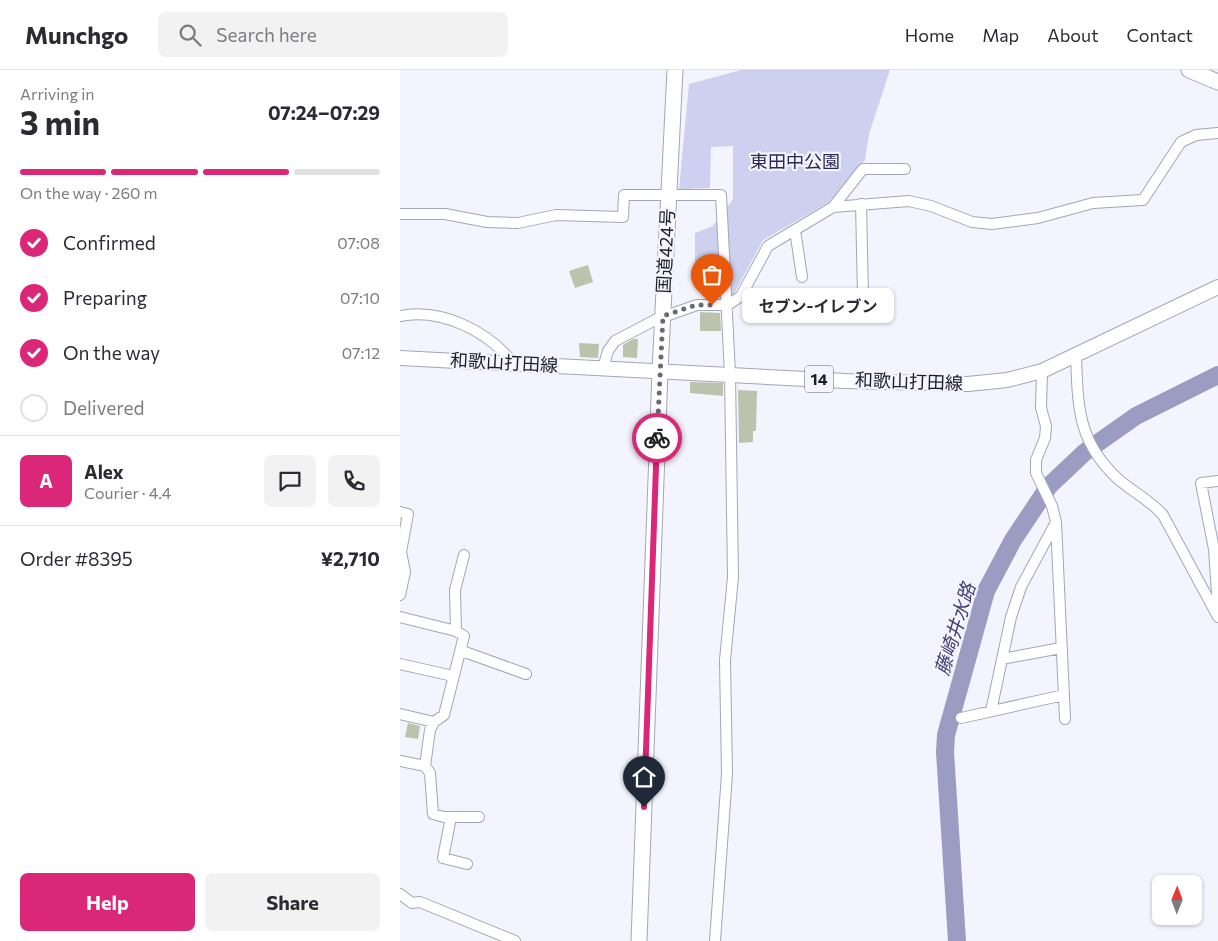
<!DOCTYPE html>
<html lang="en">
<head>
<meta charset="utf-8">
<style>
	:root { --surface:#fff; --page:#f2f2f3; --text:#2b2b33; --muted:#7c7c81; --line:#e1e1e2; --accent:#db2777 }
	body { margin:0; font-family:Commissioner,"Noto Sans JP",sans-serif; background:var(--page); color:var(--text); height:100vh; display:flex; flex-direction:column; font-size:19px; white-space:nowrap }
	* { box-sizing:border-box; margin:0 }
	p { font-size:16px; color:var(--muted) }
	.icon { flex:none; width:28px; height:28px; fill:none; stroke:currentColor; stroke-width:2; stroke-linecap:round; stroke-linejoin:round }
	.map { position:relative; flex:1; overflow:hidden }
	.panel { display:flex; flex-direction:column; background:var(--surface); width:400px }
	.panel>* { flex:none }
	.needle { width:32px; rotate:1deg }
	.tools { position:absolute; left:752px; top:805px; display:grid; gap:10px }
	.tools a { display:grid; place-items:center; width:50px; height:50px; border-radius:8px; background:var(--surface); box-shadow:0 1px 4px #0004; font-size:25px }
	.pin { position:absolute; display:grid; place-items:center; width:42px; height:42px; color:#fff; margin:-51px -21px; border-radius:50% 50% 50% 0; rotate:-45deg; box-shadow:0 0 5px #0007 }
	.pin .icon { rotate:45deg }
	.courier { position:absolute; display:grid; place-items:center; width:50px; height:50px; margin:-25px; border:4px solid #db2777; border-radius:50%; background:#fff; color:#222; box-shadow:0 1px 6px #0007 }
	.bubble { position:absolute; height:35px; border-radius:8px; background:var(--surface); box-shadow:0 1px 4px #0004; font-size:16px; font-weight:700; line-height:35px; text-align:center }
	.head em { font-style:normal; font-weight:700 }
	.head div { display:flex; flex-direction:column-reverse }
	.head { display:flex; align-items:center; justify-content:space-between; height:85px; padding:0 20px }
	h1 { font-size:32px; font-weight:700; line-height:38px }
	.bar { display:grid; grid-template-columns:repeat(4,1fr); gap:8px 5px; align-content:center; height:60px; padding:0 20px }
	.bar i { height:6px; border-radius:4px; background:var(--line) }
	.bar .selected { background:var(--accent) }
	.bar p { grid-column:span 4 }
	.line { display:flex; align-items:center; gap:12px; padding:0 20px; border-top:1px solid var(--line) }
	.line div { flex:1 }
	.round { display:grid; place-items:center; flex:none; width:52px; height:52px; border-radius:8px; background:var(--page) }
	ol { padding:0 20px; list-style:none }
	li { display:flex; align-items:center; gap:15px; height:55px }
	li p { margin-inline-start:auto }
	li .icon { padding:5px; border-radius:50%; background:var(--accent); color:#fff; stroke-width:4 }
	li:last-child { color:var(--muted) }
	li i { width:28px; height:28px; border:2px solid var(--line); border-radius:50% }
	.cta { display:flex; gap:10px; margin-top:auto; padding:10px 20px }
	.cta a { flex:1; height:58px; border-radius:8px; background:var(--accent); color:#fff; font-size:20px; font-weight:700; line-height:58px; text-align:center }
	.cta a+a { background:var(--page); color:var(--text) }
	header { display:flex; align-items:center; gap:30px; box-sizing:border-box; height:70px; padding:0 25px; background:var(--surface); border-bottom:1px solid var(--line) }
	header strong { font-size:24px }
	nav { display:flex; gap:28px; margin-inline-start:auto; font-size:18px }
	.search { width:350px; height:45px; background:var(--page); display:flex; align-items:center; gap:12px; box-sizing:border-box; padding:0 18px; border-radius:8px; color:var(--muted); font-size:19px }
	main { display:flex; flex:1; min-height:0 }
	.map>svg:first-child { display:block }
</style>
</head>
<body>
<header>
<strong>Munchgo</strong>
<div class="search"><svg class="icon" aria-label="search" viewBox="0 0 24 24"><circle cx="10" cy="10" r="6"/><path d="M15 15l6 6"/></svg>Search here</div>
<nav><a>Home</a><a>Map</a><a>About</a><a>Contact</a></nav>
</header>
<main>
<section class="panel">
<div class="head"><div><h1>3 min</h1><p>Arriving in</p></div><em>07:24–07:29</em></div>
<div class="bar"><i class="selected"></i><i class="selected"></i><i class="selected"></i><i></i><p>On the way · 260 m</p></div>
<ol>
<li><svg class="icon" aria-label="check" viewBox="0 0 24 24"><path d="M5 12l5 5 9-10"/></svg>Confirmed<p>07:08</p></li>
<li><svg class="icon" aria-label="check" viewBox="0 0 24 24"><path d="M5 12l5 5 9-10"/></svg>Preparing<p>07:10</p></li>
<li><svg class="icon" aria-label="check" viewBox="0 0 24 24"><path d="M5 12l5 5 9-10"/></svg>On the way<p>07:12</p></li>
<li><i></i>Delivered</li>
</ol>
<div class="line" style="height:90px"><b class="round" style="background:var(--accent);color:#fff">A</b><div><b>Alex</b><p>Courier · 4.4</p></div><a class="round"><svg class="icon" aria-label="chat" viewBox="0 0 24 24"><path d="M4 5h16v11H9l-5 4z"/></svg></a><a class="round"><svg class="icon" aria-label="phone" viewBox="0 0 24 24"><path d="M5 4h4l2 5-3 2q2 4 5 5l2-3 5 2v4C11 20 4 13 5 4z"/></svg></a></div>
<div class="line" style="height:65px"><div>Order #8395</div><b>¥2,710</b></div>
<div class="cta"><a>Help</a><a>Share</a></div>
</section>
<div class="map">
<svg width="818" height="871" viewBox="0 0 818 871">
	<rect width="100%" height="100%" fill="#f3f4fd"/>
	<!-- green -->
	<path fill="#ced0f0" d="M341,0h149l-21,64 -4,26 -36,42 -66,38 -29,54 -19,3 -20,-15v-49l18,-7 20,-27v-53l-22,1 -1,41 -31,1 10,-105z"/>
	<g fill="none" stroke-linecap="round" stroke-linejoin="round">
		<!-- river -->
		<path stroke="#9b9cc2" stroke-width="18" d="M557,871l-12,-189 1,-17 40,-144 27,-51 36,-54 36,-34 51,-36 82,-41"/>
	</g>
	<!-- building -->
	<path fill="#bdc2ac" d="M188,195l5,17 -18,6 -6,-17z
		M300,242l20,1 1,18h-21z
		M233,269h5l-1,19 -14,-1v-12z
		M179,273l20,1 -1,14 -18,-1z
		M290,312l33,1v13l-33,-3z
		M338,320l19,1 -1,40h-3v11l-14,1z
		M8,653l12,3 -2,13 -13,-2z"/>
	<g fill="none" stroke-linecap="round" stroke-linejoin="round">
		<!-- minor casing -->
		<g stroke="#a4a5bb" stroke-width="12">
			<path id="minor" d="M461,134l2,91
				M433,137l30,-38h42
				M0,144h45l42,8 31,1 38,-8 67,2 1,-22h97l9,179 3,203 -8,83 2,114 -12,167
				M395,160l7,47
				M0,246c42,-8 88,15 114,48
				M676,286c2,50 1,85 42,123 15,13 32,21 45,36l55,102
				M203,298l5,-17 7,-10 42,-22 40,-14h31l13,-9 27,-50 65,-39 76,-6 22,5 41,16 20,2 46,-6 55,-15 50,-3 38,-58 15,-7 22,-2
				M642,301l-1,37 5,18 -1,12 -9,22v13l16,33 4,16 9,197
				M818,411l-17,2 13,66 4,59
				M0,442l8,2 -7,38 4,20 -5,23
				M0,547l56,14 8,5 -20,79 -10,7 -34,-8
				M56,561l-1,-41 9,-35
				M62,581l64,23
				M602,589l59,-11
				M0,594l53,12
				M591,641l20,-94 10,-30 35,-65
				M561,648l103,-23
				M0,691l25,5 5,7 3,41 11,3h35
				M25,696l5,-36 4,-8
				M51,747l-8,41 24,6
				M0,824l12,9 8,-1 95,39"/>
		</g>
		<!-- major casing -->
		<g stroke="#a4a5bb" stroke-width="16">
			<path id="major" d="M0,288l445,23 123,3 39,-4 35,-9 176,-84"/>
		</g>
		<!-- highway casing -->
		<g stroke="#a4a5bb" stroke-width="17">
			<path id="highway" d="M789,0l29,12
				M239,871l21,-570 15,-301"/>
		</g>
		<!-- minor -->
		<use href="#minor" stroke="#fff" stroke-width="10"/>
		<!-- major -->
		<use href="#major" stroke="#fff" stroke-width="14"/>
		<!-- highway -->
		<use href="#highway" stroke="#fff" stroke-width="15"/>
	</g>
	<g fill="none" stroke-linecap="round" stroke-linejoin="round">
		<!-- done -->
		<path stroke="#696971" stroke-width="5" stroke-dasharray="0 9" d="M257,368l6,-122 33,-11h16"/>
		<!-- route -->
		<path stroke="#db2777" stroke-width="6" d="M244,737l13,-369"/>
	</g>
	<g text-anchor="middle" stroke-width="4.5" stroke-linejoin="round" paint-order="stroke">
		<!-- shield labels -->
		<rect fill="#f3f4fd" stroke="#5e5e66" stroke-width="1" x="405" y="295.5" width="28" height="27" rx="4"/>
		<g font-size="16" font-weight="bold" fill="#1e1e26">
			<text x="419" y="315">14</text>
		</g>
		<!-- park labels -->
		<g font-size="18" fill="#2a2758" stroke="#f3f4fd">
			<text x="395" y="98">東田中公園</text>
		</g>
		<!-- street labels -->
		<g font-size="18" fill="#1e1e26" stroke="#f3f4fd">
			<text transform="translate(266 181) rotate(-87)" y="6">国道424号</text>
			<text transform="translate(104 293) rotate(3)" y="6">和歌山打田線</text>
			<text transform="translate(509 312) rotate(2)" y="6">和歌山打田線</text>
		</g>
		<!-- water labels -->
		<g font-size="19" font-style="italic" fill="#403f71" stroke="#f3f4fd">
			<text transform="translate(555 559) rotate(-73)" y="7">藤崎井水路</text>
		</g>
	</g>
</svg>
<div class="tools">
<a><svg class="needle" viewBox="-14 -14 28 28"><path d="M0-13l5 13h-10z" fill="#e53935"/><path d="M0 13l5-13h-10z" fill="#7c7c81"/></svg></a>
</div>
<div class="pin" style="left:312px;top:235px;background:#ea580c"><svg class="icon" aria-label="bag" viewBox="0 0 24 24"><path d="M5 8h14l-1 12H6zM9 8a3 3 0 0 1 6 0"/></svg></div>
<div class="pin" style="left:244px;top:737px;background:#1f2937"><svg class="icon" aria-label="home" viewBox="0 0 24 24"><path d="M3 11l9-7 9 7M6 9v11h12V9"/></svg></div>
<div class="courier" style="left:257px;top:368px"><svg class="icon" aria-label="bike" viewBox="0 0 24 24"><circle cx="6" cy="16" r="4"/><circle cx="18" cy="16" r="4"/><path d="M6 16l4-8h5l3 8M10 8l3 8H6M13 5h3"/></svg></div>
<div class="bubble" style="left:342px;top:218px;width:152px">セブン-イレブン</div>
</div>
</main>
</body>
</html>
